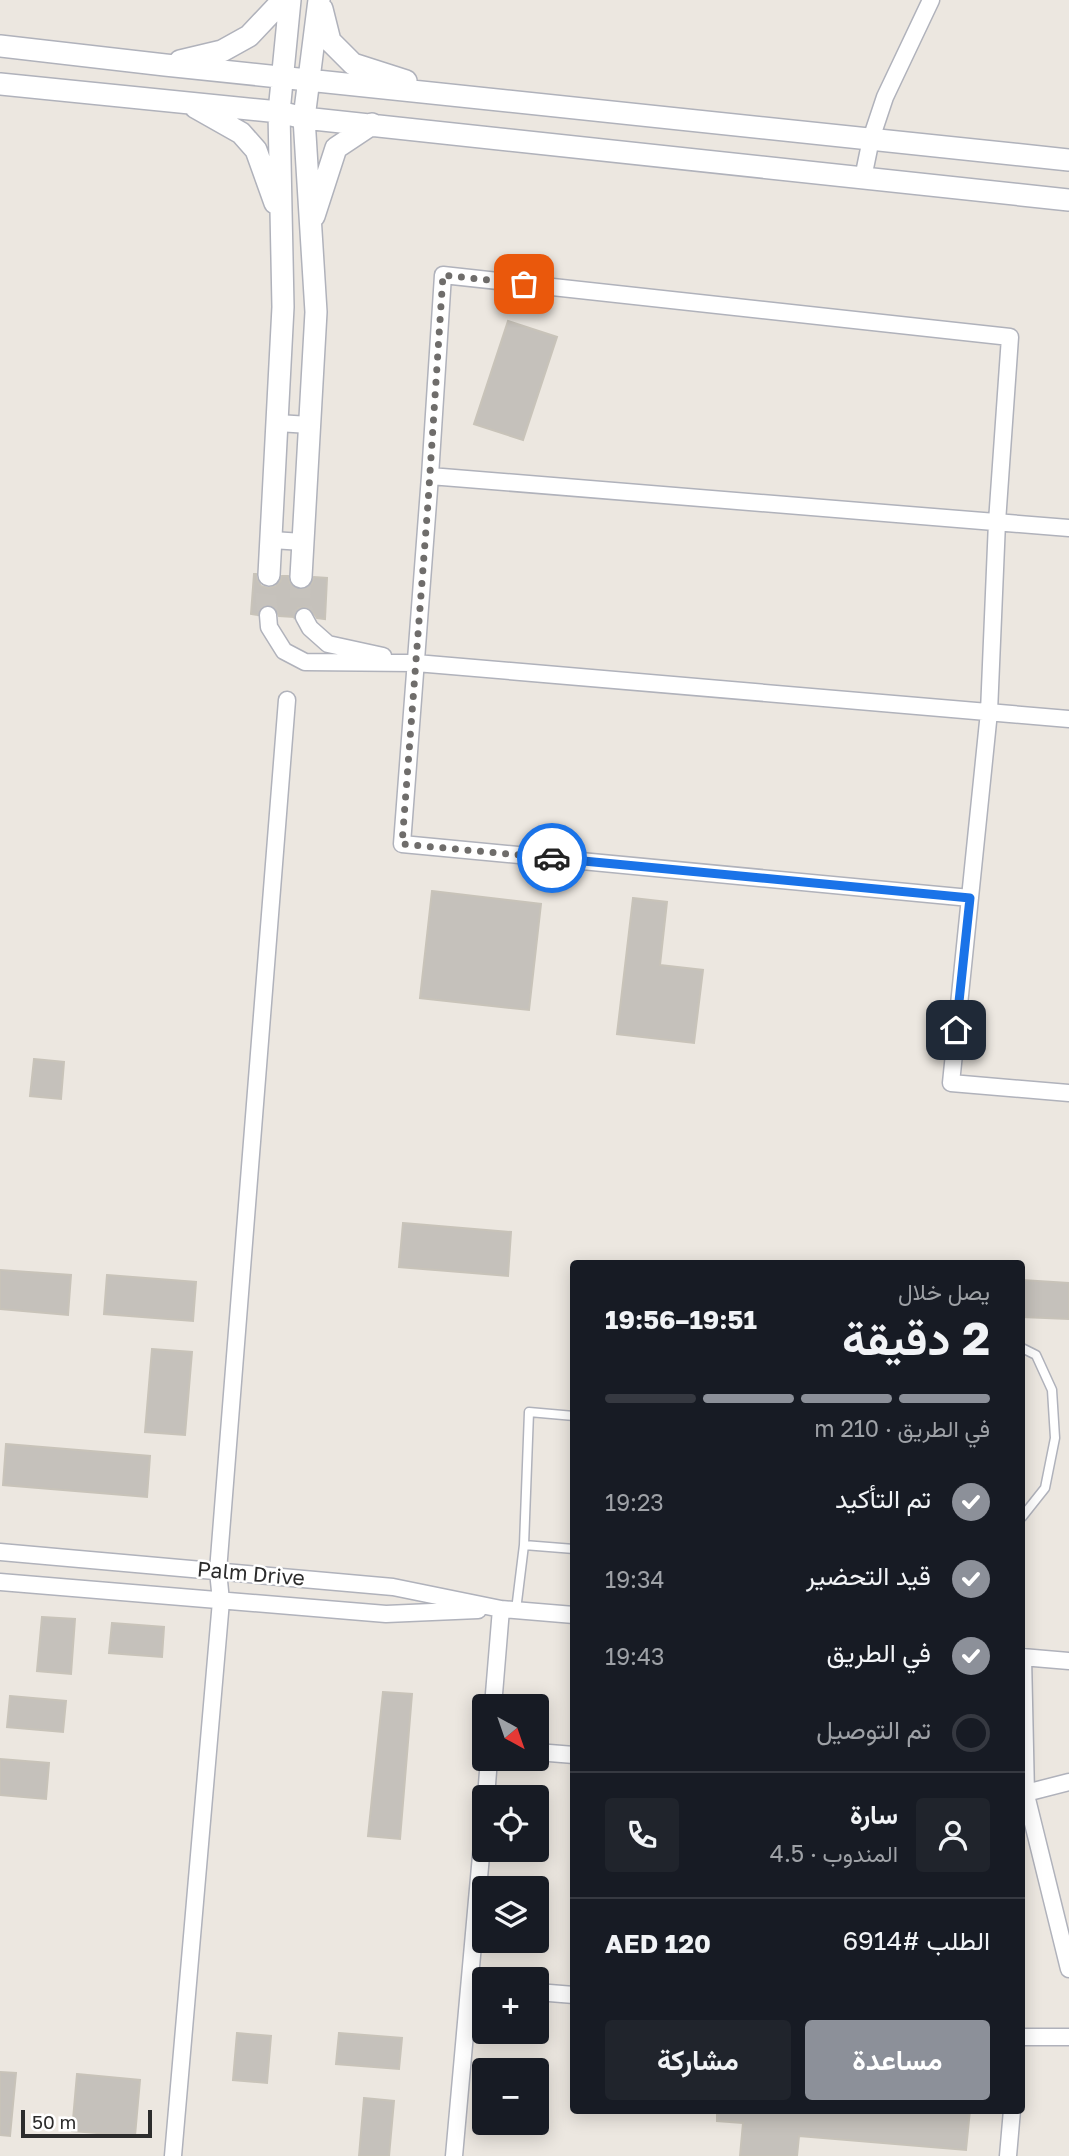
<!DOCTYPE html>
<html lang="ar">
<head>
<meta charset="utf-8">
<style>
	:root { --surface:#171b24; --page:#20242c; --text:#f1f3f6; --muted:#9ea1a6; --line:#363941; --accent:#8c9099 }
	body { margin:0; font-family:"Golos Text",Vazirmatn,sans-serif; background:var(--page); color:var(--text); direction:rtl; height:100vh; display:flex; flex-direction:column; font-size:26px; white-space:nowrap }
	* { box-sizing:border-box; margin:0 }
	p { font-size:23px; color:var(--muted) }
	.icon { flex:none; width:38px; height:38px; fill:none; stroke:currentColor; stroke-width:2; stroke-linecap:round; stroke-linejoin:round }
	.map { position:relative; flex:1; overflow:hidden; direction:ltr }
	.drawer { position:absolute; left:570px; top:1260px; width:455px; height:854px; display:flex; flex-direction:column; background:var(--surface); border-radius:7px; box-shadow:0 4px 18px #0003; direction:rtl }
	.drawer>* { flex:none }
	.needle { width:46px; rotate:140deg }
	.buttons { position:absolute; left:472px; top:1694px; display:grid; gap:14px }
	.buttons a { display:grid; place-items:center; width:77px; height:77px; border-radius:7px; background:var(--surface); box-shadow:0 4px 18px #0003; font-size:35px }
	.scale { position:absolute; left:21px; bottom:18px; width:131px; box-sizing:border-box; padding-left:7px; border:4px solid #2c2c2c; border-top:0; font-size:19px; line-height:24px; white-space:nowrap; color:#2c2c2c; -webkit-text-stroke:5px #fff; paint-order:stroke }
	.pin { position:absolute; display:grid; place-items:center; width:60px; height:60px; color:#fff; margin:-30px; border-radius:14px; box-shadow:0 4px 10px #0006 }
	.courier { position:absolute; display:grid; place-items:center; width:70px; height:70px; margin:-35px; border:5px solid #1a73e8; border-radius:50%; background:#fff; color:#222; box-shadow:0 2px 9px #0007 }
	.head em { font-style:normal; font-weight:700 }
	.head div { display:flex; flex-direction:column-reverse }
	.head { display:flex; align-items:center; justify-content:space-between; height:119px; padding:0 35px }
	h1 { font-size:46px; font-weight:700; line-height:52px }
	.bar { display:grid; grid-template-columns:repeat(4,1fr); gap:10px 7px; align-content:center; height:84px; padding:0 35px }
	.bar i { height:9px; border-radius:5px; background:var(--line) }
	.bar .current { background:var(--accent) }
	.bar p { grid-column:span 4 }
	.line { display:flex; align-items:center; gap:18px; padding:0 35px; border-top:2px solid var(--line) }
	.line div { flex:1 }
	.round { display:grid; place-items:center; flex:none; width:74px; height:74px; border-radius:7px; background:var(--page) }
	ol { padding:0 35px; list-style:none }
	li { display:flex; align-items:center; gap:21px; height:77px }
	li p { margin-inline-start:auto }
	li .icon { padding:7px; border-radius:50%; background:var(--accent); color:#fff; stroke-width:4 }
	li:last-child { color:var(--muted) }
	li i { width:38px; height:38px; border:4px solid var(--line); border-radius:50% }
	.primary-button { display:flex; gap:14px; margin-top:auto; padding:14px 35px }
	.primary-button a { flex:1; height:80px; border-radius:7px; background:var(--accent); color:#fff; font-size:28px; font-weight:700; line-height:80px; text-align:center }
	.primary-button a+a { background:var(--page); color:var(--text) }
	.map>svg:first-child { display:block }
</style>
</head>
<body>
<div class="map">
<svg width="1069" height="2156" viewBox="0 0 1069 2156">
	<rect width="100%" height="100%" fill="#ece7e0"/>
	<!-- building -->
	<path fill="#c5c1bb" stroke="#c8c3b9" stroke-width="2" d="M508,321l49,16 -34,103 -49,-16z
		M254,574h2l1,6 4,6 7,2 8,-2 4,-4 2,-6h6l2,7 10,7 7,-2 5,-4 2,-7 13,1 -2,41 -8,-1 -7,-10 -5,-1 -7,1 -4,9 -15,-1 -3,-7 -8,-4 -6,2 -4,8 -7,-1z
		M432,891l109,13 -12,106 -109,-12z
		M633,898l34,4 -7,63 43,5 -9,73 -77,-9z
		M34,1059l30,3 -3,37 -31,-3z
		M403,1223l108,9 -3,44 -109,-9z
		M0,1270l71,5 -3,40 -68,-6z
		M107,1275l89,7 -3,39 -89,-7z
		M1022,1280l47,3v36l-47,-2z
		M152,1349l40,3 -7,83 -40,-3z
		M6,1444l144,12 -3,41 -144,-12z
		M42,1617l33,2 -4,55 -34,-3z
		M112,1623l52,4 -2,30 -53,-4z
		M383,1692l29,2 -12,145 -32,-3z
		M10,1696l56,5 -3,31 -56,-5z
		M0,1759l49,4 -3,36 -46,-4z
		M237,2033l34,3 -4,47 -34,-3z
		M339,2033l63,5 -3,31 -63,-5z
		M0,2072l16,1 -6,63 -10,-1z
		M77,2074l63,6 -5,56 -63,-5z
		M364,2098l30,3 -5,55h-30z
		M717,2110h253l-4,40 -167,-14 -2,20h-57l3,-33 -26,-2z"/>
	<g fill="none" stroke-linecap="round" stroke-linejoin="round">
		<!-- secondary-tunnel -->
		<path stroke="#c6c2bc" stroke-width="21" stroke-dasharray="21 10" stroke-linecap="butt" d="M301,577l-1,24 4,16
			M268,615l-2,-16 3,-24"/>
		<!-- service casing -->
		<g stroke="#b0b2bb" stroke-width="11">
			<path id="service" d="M1022,1348l14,7 16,35 3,48 -10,50 -23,29
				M524,1545l50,4
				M516,1610l8,-65 5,-133 45,4"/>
		</g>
		<!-- minor casing -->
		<g stroke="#b0b2bb" stroke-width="19">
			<path id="minor" d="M863,178l8,-39 14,-42 46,-97
				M277,423l33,2
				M430,476l639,52
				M272,540l31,2
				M268,615l1,12 15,24 21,11 111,1 653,56
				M304,617l6,11 18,16 55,12
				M970,898l-568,-54 28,-368 13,-201 567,62 -13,185 -8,190 -38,371 118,10
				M0,1552l393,35 108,22 73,6
				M0,1582l386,32 92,-4
				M1022,1657l47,4
				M1023,1657l3,138 43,174
				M493,1706l8,-97
				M537,1752l37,3
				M1022,1794l47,-12
				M486,1797l3,-38
				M537,1992l37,3
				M1022,2037h47
				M173,2156l48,-555 -3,-30 69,-871
				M454,2156l31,-345
				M1008,2156l4,-46"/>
		</g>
		<!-- secondary casing -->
		<g stroke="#b0b2bb" stroke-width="24">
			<path id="secondary" d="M322,9l8,32 23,23 53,17
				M0,46l165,19 904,95
				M180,61l42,-10 27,-15 34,-36
				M0,84l279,28 25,6 765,82
				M195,107l46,26 15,17 19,53
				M314,216l22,-68 36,-24
				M269,575l14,-268 -4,-195 11,-112
				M301,577l15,-265 -12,-194 15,-118"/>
		</g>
		<!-- service -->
		<use href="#service" stroke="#fff" stroke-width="8"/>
		<!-- minor -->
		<use href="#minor" stroke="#fff" stroke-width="16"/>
		<!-- secondary -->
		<use href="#secondary" stroke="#fff" stroke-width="21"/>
	</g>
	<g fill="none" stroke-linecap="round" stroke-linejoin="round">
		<!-- done -->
		<path stroke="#6f6d6b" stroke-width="7" stroke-dasharray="0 12.6" d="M524,284l-81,-9 -15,228 -26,341 150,14"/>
		<!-- route -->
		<path stroke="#1a73e8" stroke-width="9" d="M552,858l418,40 -14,132"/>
	</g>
	<g text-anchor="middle" stroke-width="5" stroke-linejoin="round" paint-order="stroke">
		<!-- street labels -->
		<g font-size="21" fill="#2c2c2c" stroke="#fff">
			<text transform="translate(251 1574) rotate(5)" y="7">Palm Drive</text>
		</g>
	</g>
</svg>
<div class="buttons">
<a><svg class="needle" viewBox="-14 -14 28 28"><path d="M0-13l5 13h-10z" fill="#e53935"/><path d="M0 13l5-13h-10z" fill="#9ea1a6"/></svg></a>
<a><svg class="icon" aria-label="locate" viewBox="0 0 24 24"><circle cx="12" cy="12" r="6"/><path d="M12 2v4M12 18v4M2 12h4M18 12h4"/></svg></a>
<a><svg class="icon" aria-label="layers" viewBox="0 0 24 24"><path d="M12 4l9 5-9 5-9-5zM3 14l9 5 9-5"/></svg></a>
<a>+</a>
<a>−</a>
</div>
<div class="scale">50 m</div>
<div class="pin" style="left:524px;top:284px;background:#ea580c"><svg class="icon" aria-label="bag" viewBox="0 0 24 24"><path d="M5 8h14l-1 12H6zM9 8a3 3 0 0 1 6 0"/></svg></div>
<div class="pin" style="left:956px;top:1030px;background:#1f2937"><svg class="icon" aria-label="home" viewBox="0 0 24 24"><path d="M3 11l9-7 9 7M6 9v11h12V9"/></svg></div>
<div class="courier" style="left:552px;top:858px"><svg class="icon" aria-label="car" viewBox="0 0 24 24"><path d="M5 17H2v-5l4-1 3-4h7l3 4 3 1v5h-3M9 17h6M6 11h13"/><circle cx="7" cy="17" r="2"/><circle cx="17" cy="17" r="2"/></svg></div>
<section class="drawer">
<div class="head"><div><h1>2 دقيقة</h1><p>يصل خلال</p></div><em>19:51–19:56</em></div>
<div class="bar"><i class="current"></i><i class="current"></i><i class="current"></i><i></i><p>في الطريق · 210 m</p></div>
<ol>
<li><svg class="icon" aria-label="check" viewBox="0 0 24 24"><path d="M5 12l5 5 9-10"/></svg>تم التأكيد<p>19:23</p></li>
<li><svg class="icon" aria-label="check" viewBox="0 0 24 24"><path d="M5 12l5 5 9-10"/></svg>قيد التحضير<p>19:34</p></li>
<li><svg class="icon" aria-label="check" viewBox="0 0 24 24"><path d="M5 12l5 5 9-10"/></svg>في الطريق<p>19:43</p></li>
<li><i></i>تم التوصيل</li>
</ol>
<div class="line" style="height:126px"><a class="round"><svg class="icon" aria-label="person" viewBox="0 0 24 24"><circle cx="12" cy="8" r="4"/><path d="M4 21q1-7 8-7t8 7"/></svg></a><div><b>سارة</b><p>المندوب · 4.5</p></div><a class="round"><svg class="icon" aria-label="phone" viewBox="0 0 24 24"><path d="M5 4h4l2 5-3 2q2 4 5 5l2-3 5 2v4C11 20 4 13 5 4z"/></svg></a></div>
<div class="line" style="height:91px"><div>الطلب #6914</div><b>AED 120</b></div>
<div class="primary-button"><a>مساعدة</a><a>مشاركة</a></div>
</section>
</div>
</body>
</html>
